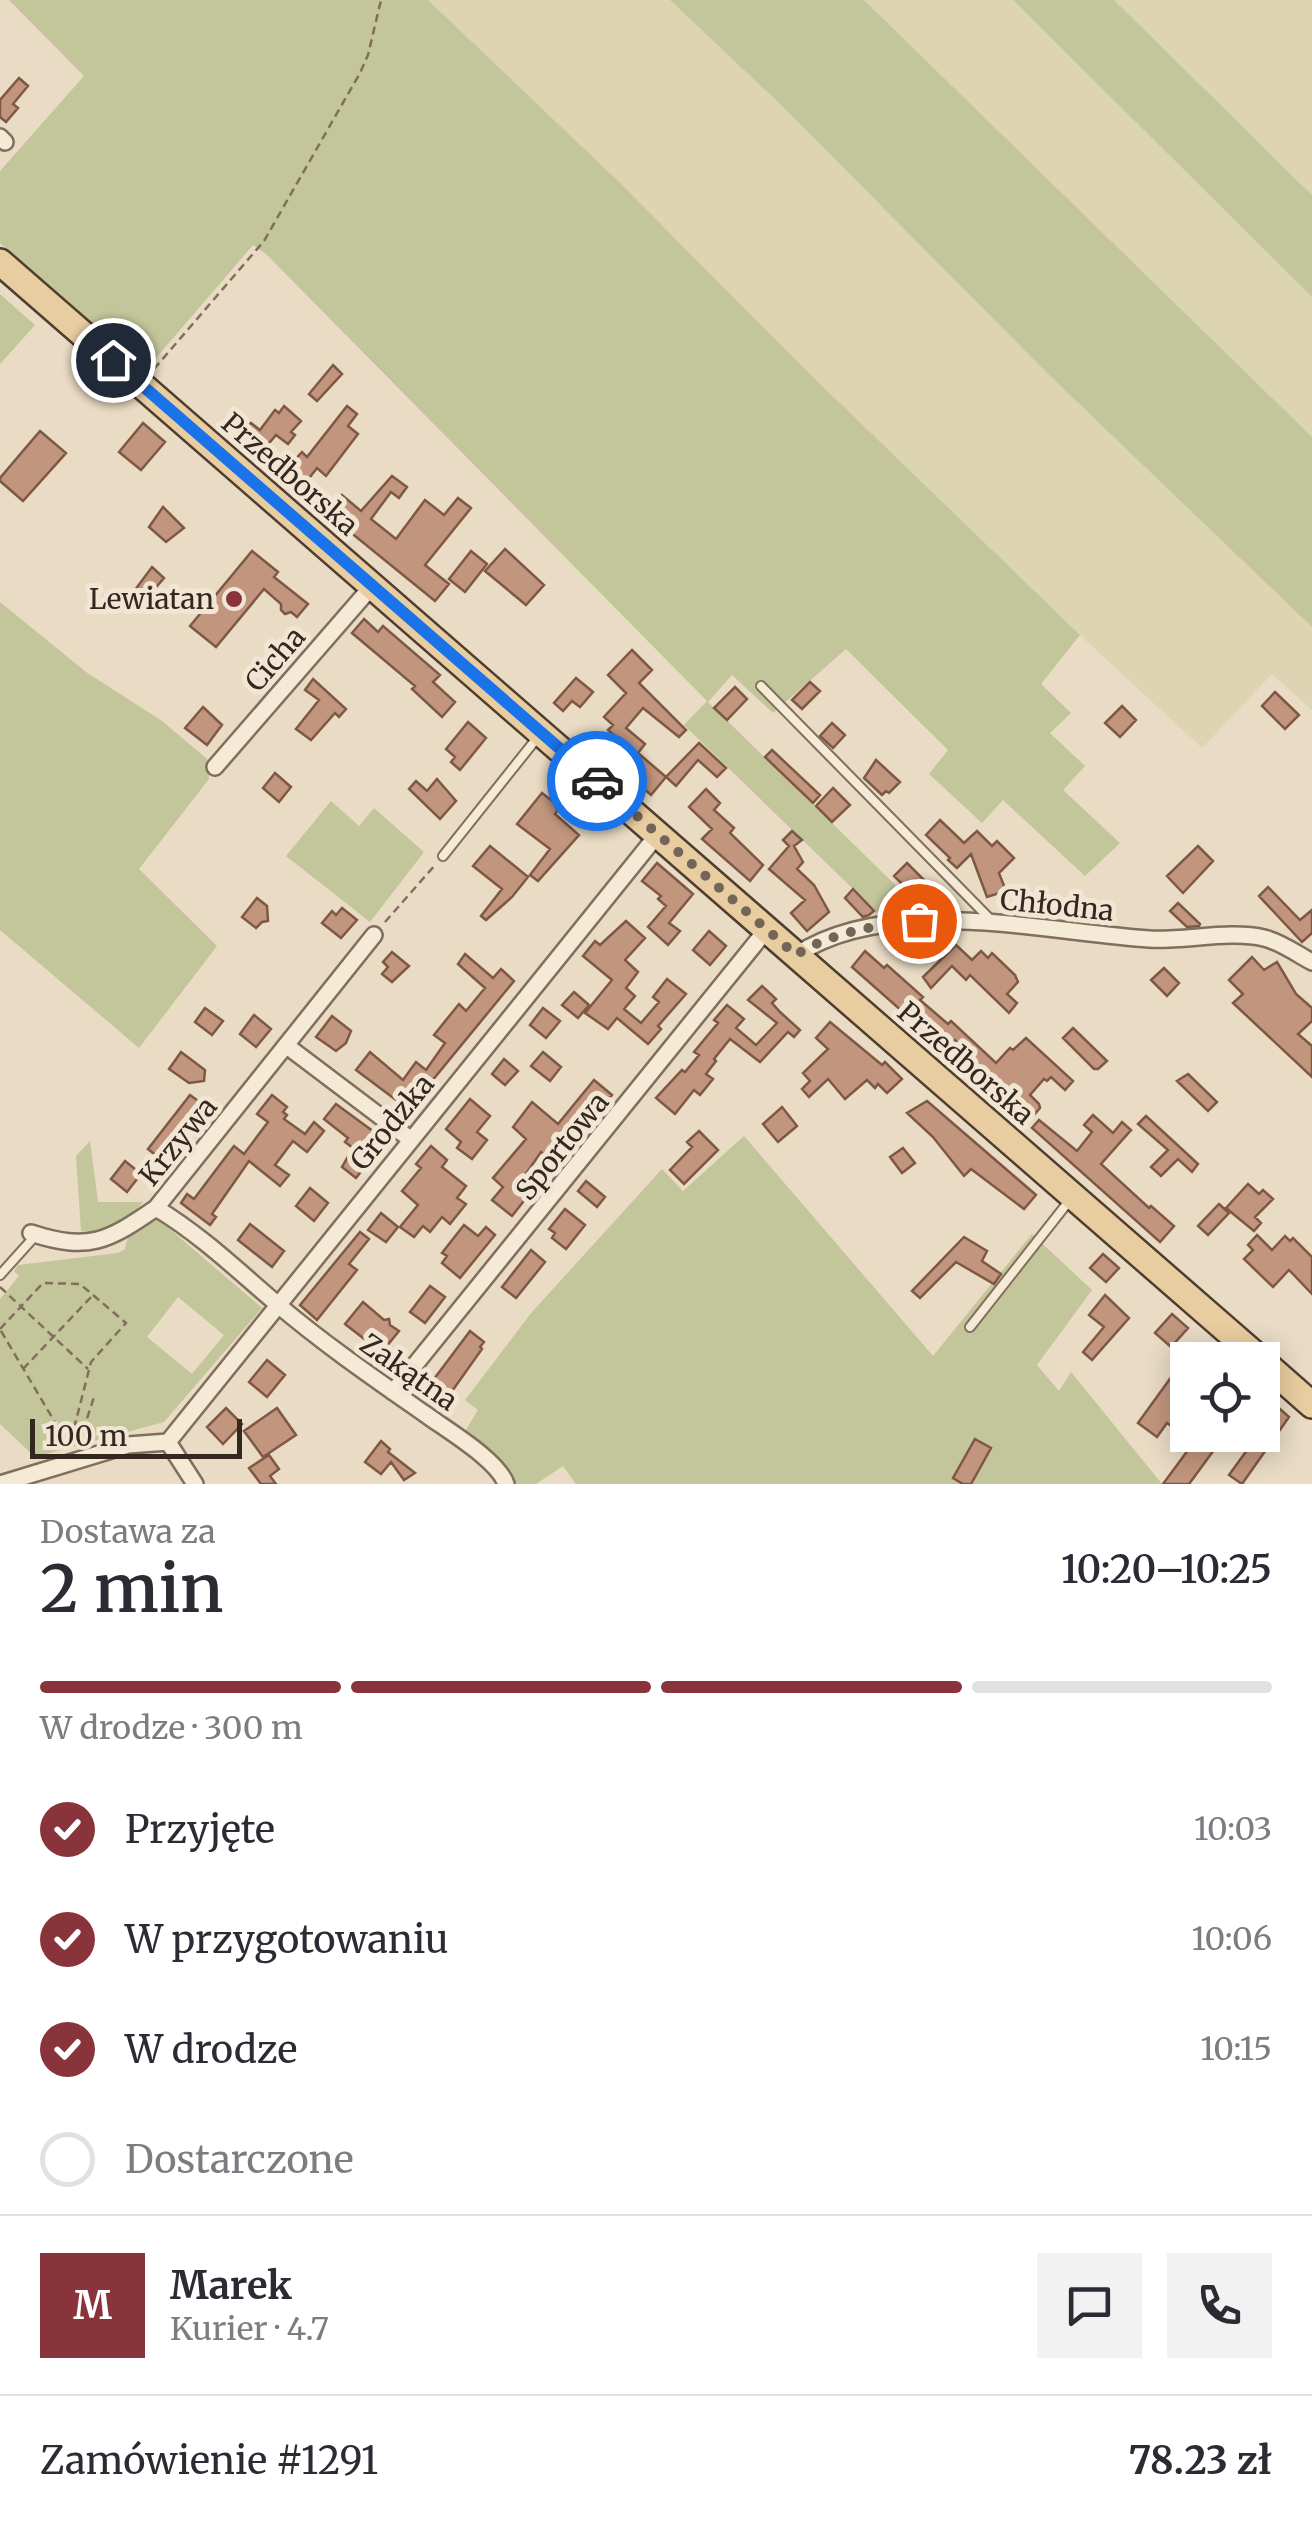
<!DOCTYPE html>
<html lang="pl">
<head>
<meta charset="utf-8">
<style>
	:root { --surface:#fff; --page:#f2f2f3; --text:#2b2b33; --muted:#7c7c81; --line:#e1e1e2; --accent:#89343a }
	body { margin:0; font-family:Merriweather,serif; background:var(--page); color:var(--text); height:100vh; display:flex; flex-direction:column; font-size:38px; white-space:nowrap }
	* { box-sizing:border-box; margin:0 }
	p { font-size:32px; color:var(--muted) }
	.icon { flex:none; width:55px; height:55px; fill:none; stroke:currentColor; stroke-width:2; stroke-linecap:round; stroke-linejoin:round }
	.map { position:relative; height:1484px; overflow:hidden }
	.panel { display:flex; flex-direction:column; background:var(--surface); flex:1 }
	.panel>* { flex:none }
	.fabs { position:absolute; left:1170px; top:1342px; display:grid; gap:20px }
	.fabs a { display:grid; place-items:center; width:110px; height:110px; border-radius:0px; background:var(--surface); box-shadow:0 5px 25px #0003; font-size:50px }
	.scale { position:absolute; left:30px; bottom:25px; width:212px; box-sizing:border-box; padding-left:10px; border:5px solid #33271f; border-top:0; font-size:28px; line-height:35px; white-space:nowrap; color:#33271f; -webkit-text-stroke:8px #f1e6d3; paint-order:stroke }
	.pin { position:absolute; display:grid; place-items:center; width:85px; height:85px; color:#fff; margin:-42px; border:5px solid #fff; border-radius:50%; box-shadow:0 2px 10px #0007 }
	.courier { position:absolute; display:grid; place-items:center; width:100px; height:100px; margin:-50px; border:8px solid #1a73e8; border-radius:50%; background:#fff; color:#222; box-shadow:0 2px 12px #0007 }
	.headline em { font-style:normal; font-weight:600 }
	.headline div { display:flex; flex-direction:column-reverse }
	.headline { display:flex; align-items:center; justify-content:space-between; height:170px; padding:0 40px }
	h1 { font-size:65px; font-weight:600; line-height:75px }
	.bar { display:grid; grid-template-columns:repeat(4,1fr); gap:15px 10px; align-content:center; height:120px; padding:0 40px }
	.bar i { height:12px; border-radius:8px; background:var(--line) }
	.bar .active { background:var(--accent) }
	.bar p { grid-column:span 4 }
	.line { display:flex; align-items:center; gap:25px; padding:0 40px; border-top:2px solid var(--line) }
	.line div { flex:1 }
	.round { display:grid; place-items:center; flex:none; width:105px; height:105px; border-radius:0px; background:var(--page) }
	ol { padding:0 40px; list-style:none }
	li { display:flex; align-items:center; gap:30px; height:110px }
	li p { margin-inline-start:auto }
	li .icon { padding:10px; border-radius:50%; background:var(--accent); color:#fff; stroke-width:4 }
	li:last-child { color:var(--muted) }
	li i { width:55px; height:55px; border:5px solid var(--line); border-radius:50% }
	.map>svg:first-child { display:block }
</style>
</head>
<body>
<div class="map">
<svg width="1312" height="1484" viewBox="0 0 1312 1484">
	<rect width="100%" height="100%" fill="#e9dbc4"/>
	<!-- farmland -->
	<path fill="#ddd4b3" d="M428,0h242l111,105 267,269 264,253v83l-40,-36 -70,74 -122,-113 -266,-257 -198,-199z
		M864,0h149l299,297v140z
		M1114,0h198v195l-90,-89z"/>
	<!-- green -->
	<path fill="#c3c59a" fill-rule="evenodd" d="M9,0h419l188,179 198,199 266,257 -39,49 30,29 -21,20 35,33 -22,24 57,53 -35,33 -82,-76 -21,23 -53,-49 19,-24 -102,-101 -73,64 -41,-38 -24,27 215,210 -41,5 -198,-192 23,-24 -441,-447 -13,-9 -109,127 -144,-129v-72l84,-95z
		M670,0h194l448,437v190l-264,-253 -267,-269z
		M1013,0h101l198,195v102z
		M0,294l35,31 -35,39z
		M0,602l86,70 76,49 45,38 2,20 -70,90 78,77 -78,102 -139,-118z
		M331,801l28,25 15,-18 50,44 -54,70 -84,-66z
		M744,1136l189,220 99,-122 60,56 -55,75 22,26 12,-19 91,112h-586l-13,-18 -27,18h-20l-14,-20 -38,-31 14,-23 -13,-10 67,-88 130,-143 21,22z
		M90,1141l8,61h45c-22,25 -29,34 -62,29l-5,-75z
		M158,1219l104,89 -98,114 -129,35 -35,-33v-125l19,-23 -5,-5 4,-6 100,-12 7,-4 3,-12zM178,1297l46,38 -32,39 -45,-37z"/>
	<!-- building -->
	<path fill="#c2967e" stroke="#7e5845" stroke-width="2.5" d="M19,78l9,8 -15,18 5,4 -12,14 -6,-5v-17z
		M333,365l9,9 -25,27 -8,-7z
		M284,406l17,15 -10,11 4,3 -7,9 -12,-9 -16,19 -21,-17 12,-14 9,7 15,-20 4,3z
		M347,406l10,8 -9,12 10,8 -32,42 -9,-8 -17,22 -18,-16 20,-22 5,5z
		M143,423l22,19 -24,28 -22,-18z
		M40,431l26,22 -43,48 -23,-20v-3z
		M392,476l15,11 -8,11 -8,-6 -20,27 25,20 29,-39 19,15 14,-17 13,10 -46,57 24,19 -14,17 -107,-87 14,-19 19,16z
		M163,507l21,21 -18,14 -17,-15z
		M505,549l39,36 -18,20 -41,-34z
		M252,551l26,21 -4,5 34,27 -11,13 -6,-5 -6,2 -4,-4v-6l-17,-15 -48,58 -26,-21z
		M471,551l16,13 -22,28 -16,-13z
		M152,567l12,11 -28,32 -10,-8z
		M364,619l14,13 5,-6 57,49 -7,7 22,20 -13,15 -30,-28 3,-3 -63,-53z
		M632,650l20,20 -13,13 47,47 -7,7 -36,-29 -17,20 19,16 -7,9 28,24 -15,18 -43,-38 14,-15 -14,-12 5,-5 -9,-8 22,-24 -18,-18z
		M576,678l17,14 -13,15 -8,-6 -9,10 -9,-8z
		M313,679l33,30 -7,8 -4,-4 -24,27 -15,-11 23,-29 -14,-10z
		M810,682l10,9 -18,18 -10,-9z
		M735,687l12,12 -20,21 -13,-12z
		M1275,692l24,23 -14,14 -23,-23z
		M1122,706l14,14 -16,17 -15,-14z
		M203,707l19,18 -15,20 -22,-17z
		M468,722l18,16 -26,32 -9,-8 4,-5 -9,-8z
		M832,723l13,12 -12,13 -13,-12z
		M699,743l27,25 -9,9 -19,-17 -22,26 -10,-9z
		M772,750l48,45 -7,8 -48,-46z
		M876,760l24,22 -11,11 -3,-2 -4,4 -18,-17z
		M275,773l16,14 -12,15 -16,-14z
		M437,779l19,22 -16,18 -31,-30 7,-8 11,10z
		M833,788l17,17 -18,17 -16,-16z
		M706,789l14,14 -6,7 20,18 -4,5 33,32 -13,16 -48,-42 10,-10 -23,-22z
		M542,793l18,14 -5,7 24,21 -41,46 -8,-6 20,-26 -33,-25z
		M940,820l24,23 13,-12 15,15 5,-5 17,17 -15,15 7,18 -19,6 -16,-43 -14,14 -9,-8 2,-2 -24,-23z
		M792,831l10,9 -8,6 9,16 -6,7 17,16 15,27 -22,19 -16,-18 14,-13 -36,-31 20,-23 -6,-6z
		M490,846l38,31 -16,20 -26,23 -5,-4 21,-27 -29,-23z
		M1198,846l15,15 -30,32 -16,-17z
		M657,863l36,31 -24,29 11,8 -12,14 -20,-18 18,-21 -8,-7 3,-3 -19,-15z
		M907,863l17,17 -3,3 5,5 -10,10 -22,-22z
		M1268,887l32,33 12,-10v23l-10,9 -43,-46z
		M853,889l21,22 -5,4 -6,2 -18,-19z
		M257,898l10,8 1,15 -6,1 -6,6 -14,-11z
		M1178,903l22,21 -1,2 -12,1 -17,-16z
		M342,908l15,12 -16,18 -19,-15 10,-12 4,4z
		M626,921l19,17 -20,22 13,12 -12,16 9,8 -11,13 17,14 18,-21 -6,-5 14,-18 19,15 -28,32 3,3 -13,15 -31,-26 -9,11 -23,-16 27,-33 -29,-24 12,-15 5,4z
		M709,931l17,15 -16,19 -17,-15z
		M956,945l16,15 9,-9 7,7 4,-5 23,22 3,7 -11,12 10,9 -8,10 -39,-38 -4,5 -14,-14 -21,22 -8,-11z
		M865,951l19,17 3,-3 36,32 -3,3 28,24 3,-3 45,42 14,-15 3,2 13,-12 47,43 -8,9 -14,-13 -4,4 -3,-2 -14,16 9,9 1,4 -12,14 -66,-57 9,-10 -16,-15 -9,10 -94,-83z
		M392,952l17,14 -17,16 -10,-8 6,-7 -5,-5z
		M465,954l28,24 8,-9 13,12 -92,112 -10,-7 -12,17 -44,-33 14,-18 33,28 13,-18 10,8 19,-27 -11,-8 25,-31 7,7 19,-23 -27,-24z
		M1252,957l12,13 13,-8 19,32 16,14v13l-14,13 14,12v31l-79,-74 10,-9 -14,-14z
		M1164,968l15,15 -12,13 -16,-16z
		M762,986l14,13 -4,4 8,9 20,18 -6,7 -6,-5 -28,30 -30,-23 -16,20 2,2 -10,13 7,5 -13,16 -6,-5 -19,24 -19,-16 26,-28 3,2 14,-17 -5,-3 24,-29 -4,-3 13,-15 17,14 -8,9 20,17 21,-22 -29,-23z
		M574,992l15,13 -11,13 -16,-13z
		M205,1008l18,13 -11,14 -17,-13z
		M543,1008l17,13 -14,17 -16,-13z
		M254,1015l17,14 -15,18 -16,-13z
		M332,1016l19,15 -5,12 -10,8 -20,-14z
		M830,1022l52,43 3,-3 17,17 -15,14 -9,-9 -3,4 -8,-8 -22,19 -17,-20 -19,18 -7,-8 8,-8 -7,-8 25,-24 -12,-11z
		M1073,1028l34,33 -9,8h-4l-31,-31z
		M181,1052l24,18 -1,11 -15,2 -20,-14z
		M543,1052l18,15 -11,14 -19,-15z
		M504,1059l14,12 -13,14 -13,-11z
		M1188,1074l29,28 -9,9 -31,-30z
		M594,1080l18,15 -57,69 -14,-12 -25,36 11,9 -15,19 -20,-16 11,-13 -10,-9 33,-39 -13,-12 19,-25 26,22z
		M190,1095l18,13 -41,56 -19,-15z
		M272,1095l15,12 -4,5 4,3 -3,4 21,15 9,-12 10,9 -17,21 -14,-11 -18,24 14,10 -9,11 -31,-25 -37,53 4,3 -6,8 -29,-22 6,-9 7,5 40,-53 10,8 24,-32 -11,-8z
		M470,1099l20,17 -13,16 10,8 -15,19 -15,-11 4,-6 -15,-13z
		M927,1101l109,94 -12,14 -53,-40 -7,7 -31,-39 -26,-24z
		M336,1104l49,36 -29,38 -14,-11 11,-19 -8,-6 3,-4 -24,-19z
		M782,1107l15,19 -19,16 -15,-18z
		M1093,1115l20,18 9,-11 9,8 -30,34 48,44 2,-2 23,20 -14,16 -128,-114 7,-8 38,31 15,-19 -8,-7z
		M1146,1116l52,48 -6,8 -14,-13 -17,17 -10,-9 17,-17 -30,-26z
		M699,1131l19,19 -34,34 -14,-14 22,-23 -5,-5z
		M431,1146l16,14 -5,7 24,19 -9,12 9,6 -16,20 -8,-7 -12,15 -7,-6 -9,11 -14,-10 18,-22 -16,-14 19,-23 -5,-4z
		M903,1148l12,15 -13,10 -12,-16z
		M125,1161l16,13 -14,18 -16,-13z
		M586,1181l19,16 -8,10 -19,-16z
		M1248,1184l11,10 4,-4 10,9 -18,18 6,6 -7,8 -28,-23z
		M310,1188l18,15 -14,18 -18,-15z
		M1219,1204l10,9 -21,22 -10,-9z
		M565,1209l20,16 -19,24 -14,-11 3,-5 -6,-4z
		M381,1213l17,14 -12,15 -18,-12z
		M250,1224l34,27 -12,16 -34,-27z
		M464,1225l14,11 8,-9 9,8 -35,43 -18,-15 5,-7 -5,-3z
		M360,1232l9,7 -20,25 8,6 -40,50 -17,-15z
		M1257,1235l15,15 13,-14 5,5 3,-3 19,19v37l-23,-24 -16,17 -29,-28 9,-9 -5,-5z
		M964,1237l23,14 -5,10 19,13 -7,10 -38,-22 -36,36 -8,-7z
		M531,1250l14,12 -29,36 -14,-11z
		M1103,1254l16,14 -13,14 -16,-14z
		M430,1286l15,11 -20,26 -15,-11z
		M1105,1295l24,23 -37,42 -9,-8 21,-25 -15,-12z
		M363,1302l21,18 5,-1 1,6 9,6 -13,16 16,12 -9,11 -16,-12 3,-4 -8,-9 -27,-21z
		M1172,1314l16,14 -17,19 -16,-14z
		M470,1331l14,11 -4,5 2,2 -32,45 -6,-4 -12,15 -17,-13 7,-9 6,4z
		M267,1360l18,15 -18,22 -18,-15z
		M1180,1365l8,5v19l-11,15 11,8v23h37l-36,49h-26l31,-42 -27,-19 -10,14 -19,-14z
		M1262,1393l27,24 -47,67 -13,-9 29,-40h4z
		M226,1408l16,16 -19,20 -16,-17z
		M277,1408l19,27 -33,22 -19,-26z
		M975,1439l16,9 -20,36h-8l-10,-6z
		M381,1441l9,8 -2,3 27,21 -11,7 -13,-18 -10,12 -16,-12z
		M269,1455l10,14 -9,7 6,8h-15l-12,-16z"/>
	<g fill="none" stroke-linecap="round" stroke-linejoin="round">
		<!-- lane casing -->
		<g stroke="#816e5d" stroke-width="12">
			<path id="lane" d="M761,686l232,236
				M443,856l94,-118
				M0,1275l36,-40
				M970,1327l99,-126"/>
		</g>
		<!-- street casing -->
		<g stroke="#816e5d" stroke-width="20">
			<path id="street" d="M0,137l5,5
				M215,767l158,-182
				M796,955c94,-62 248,-23 353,-16 36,2 82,-9 115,-1 17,4 33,16 48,24
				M287,1046l123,93
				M156,1208c45,27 81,62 121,96 47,40 98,75 148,110 22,16 73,46 81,70
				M31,1233c58,19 77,8 125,-25l218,-273
				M393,1392l374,-463
				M168,1442l490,-608
				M168,1442l27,42
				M0,1484l128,-39 40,-3"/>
		</g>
		<!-- primary casing -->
		<g stroke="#4f3d30" stroke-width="30">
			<path id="primary" d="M0,262l1261,1098
				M1262,1361l50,44"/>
		</g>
		<!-- path -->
		<path stroke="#816e5d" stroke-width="2.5" stroke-dasharray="8 5" stroke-linecap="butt" d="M154,369l110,-128 96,-168 8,-18 13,-55
			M385,922l51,-58
			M0,1287l88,82
			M0,1329l43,-46 37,1 46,39 -35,39 -20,78
			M1,1331l65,110 12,5
			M23,1369l69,-73
			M79,1443l15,-46"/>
		<!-- lane -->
		<use href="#lane" stroke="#f4ead6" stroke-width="8"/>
		<!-- street -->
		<use href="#street" stroke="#f4ead6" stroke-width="15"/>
		<!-- primary -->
		<use href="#primary" stroke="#e8cda0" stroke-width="25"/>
	</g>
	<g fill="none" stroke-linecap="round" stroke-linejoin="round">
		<!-- done -->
		<path stroke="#736659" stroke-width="10" stroke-dasharray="0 18" d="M597,781l199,174c36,-23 82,-30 123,-34"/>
		<!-- route -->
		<path stroke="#1a73e8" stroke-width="12" d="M113,360l484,421"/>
	</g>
	<!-- markers -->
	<circle fill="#89343a" stroke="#f1e6d3" stroke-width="4" cx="234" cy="599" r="10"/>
	<g text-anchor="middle" stroke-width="10" stroke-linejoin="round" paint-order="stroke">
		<!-- street labels -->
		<g font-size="28" fill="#33271f" stroke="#f1e6d3">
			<text transform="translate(290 474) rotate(41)" y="10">Przedborska</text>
			<text transform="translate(275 659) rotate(-49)" y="10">Cicha</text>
			<text transform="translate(1057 905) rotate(6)" y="10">Chłodna</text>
			<text transform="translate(966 1063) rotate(41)" y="10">Przedborska</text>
			<text transform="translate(392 1122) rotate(-51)" y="10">Grodzka</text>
			<text transform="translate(178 1141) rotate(-51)" y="10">Krzywa</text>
			<text transform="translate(562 1146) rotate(-51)" y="10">Sportowa</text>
			<text transform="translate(409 1372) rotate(35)" y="10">Zakątna</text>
		</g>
		<!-- poi labels -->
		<g font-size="28" fill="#33271f" stroke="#f1e6d3" text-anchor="end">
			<text x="214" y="609">Lewiatan</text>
		</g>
	</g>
</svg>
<div class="fabs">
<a><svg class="icon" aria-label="locate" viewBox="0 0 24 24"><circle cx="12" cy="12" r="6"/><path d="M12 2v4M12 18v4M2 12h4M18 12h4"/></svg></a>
</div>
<div class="scale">100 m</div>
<div class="pin" style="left:919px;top:921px;background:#ea580c"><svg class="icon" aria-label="bag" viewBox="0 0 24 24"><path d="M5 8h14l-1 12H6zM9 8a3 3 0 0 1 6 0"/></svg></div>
<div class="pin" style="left:113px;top:360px;background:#1f2937"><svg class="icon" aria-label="home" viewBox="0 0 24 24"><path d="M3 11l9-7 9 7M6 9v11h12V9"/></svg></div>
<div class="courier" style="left:597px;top:781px"><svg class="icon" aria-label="car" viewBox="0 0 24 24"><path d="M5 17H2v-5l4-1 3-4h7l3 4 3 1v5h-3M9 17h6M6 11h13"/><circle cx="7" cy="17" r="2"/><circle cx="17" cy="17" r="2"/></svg></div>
</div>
<section class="panel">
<div class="headline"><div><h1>2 min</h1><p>Dostawa za</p></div><em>10:20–10:25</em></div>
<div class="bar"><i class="active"></i><i class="active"></i><i class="active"></i><i></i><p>W drodze · 300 m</p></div>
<ol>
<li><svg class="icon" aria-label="check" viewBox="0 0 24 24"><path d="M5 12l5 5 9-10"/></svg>Przyjęte<p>10:03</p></li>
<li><svg class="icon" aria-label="check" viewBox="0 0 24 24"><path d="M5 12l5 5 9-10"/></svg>W przygotowaniu<p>10:06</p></li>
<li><svg class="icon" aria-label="check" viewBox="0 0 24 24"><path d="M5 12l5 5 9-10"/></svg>W drodze<p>10:15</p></li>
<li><i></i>Dostarczone</li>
</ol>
<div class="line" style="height:180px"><b class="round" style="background:var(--accent);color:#fff">M</b><div><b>Marek</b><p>Kurier · 4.7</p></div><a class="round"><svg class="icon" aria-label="chat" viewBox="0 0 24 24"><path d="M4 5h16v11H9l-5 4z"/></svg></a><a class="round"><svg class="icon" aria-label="phone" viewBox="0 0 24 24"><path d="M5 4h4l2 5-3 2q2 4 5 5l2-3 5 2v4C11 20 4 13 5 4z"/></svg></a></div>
<div class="line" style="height:130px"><div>Zamówienie #1291</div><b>78.23 zł</b></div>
</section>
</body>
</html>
